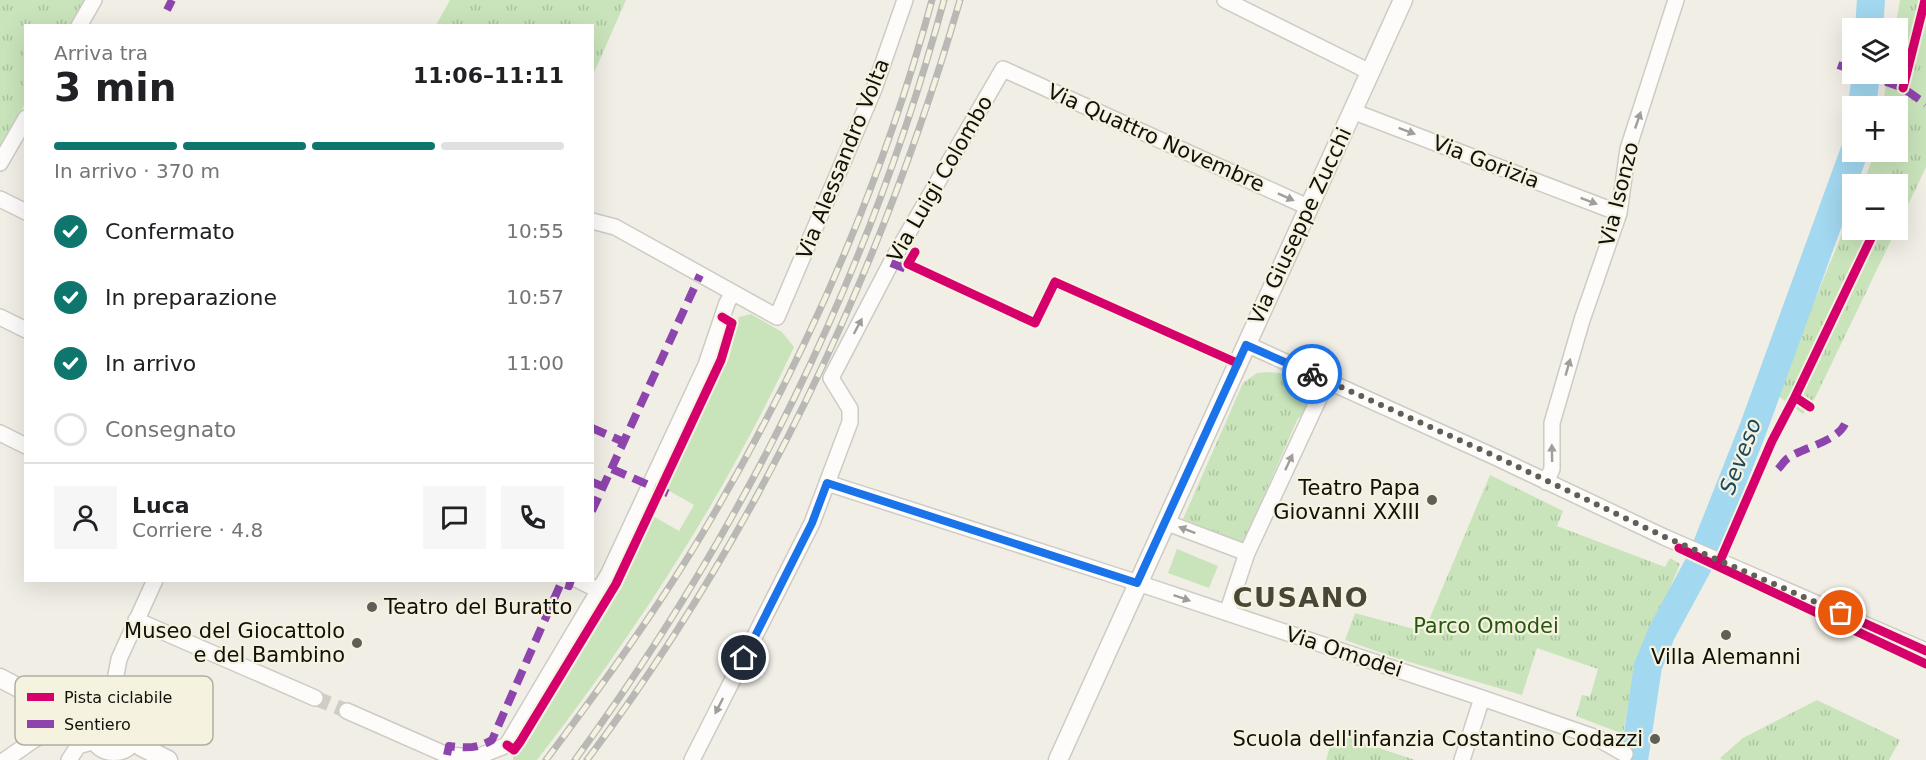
<!DOCTYPE html>
<html lang="it">
<head>
<meta charset="utf-8">
<style>
	:root { --surface:#fff; --page:#f6f6f6; --text:#202124; --muted:#757577; --line:#e0e0e0; --accent:#0f766e }
	body { margin:0; font-family:"DejaVu Sans",sans-serif; background:var(--page); color:var(--text); height:100vh; display:flex; flex-direction:column; font-size:22px; white-space:nowrap }
	* { box-sizing:border-box; margin:0 }
	p { font-size:20px; color:var(--muted) }
	.icon { flex:none; width:33px; height:33px; fill:none; stroke:currentColor; stroke-width:2; stroke-linecap:round; stroke-linejoin:round }
	.map { position:relative; flex:1; overflow:hidden }
	.details { position:absolute; left:24px; top:24px; width:570px; height:558px; display:flex; flex-direction:column; background:var(--surface); border-radius:0px; box-shadow:0 6px 24px #0002 }
	.details>* { flex:none }
	.tools { position:absolute; left:1842px; top:18px; display:grid; gap:12px }
	.tools a { display:grid; place-items:center; width:66px; height:66px; border-radius:0px; background:var(--surface); box-shadow:0 6px 24px #0002; font-size:30px }
	.pin { position:absolute; display:grid; place-items:center; width:51px; height:51px; color:#fff; margin:-26px; border:3px solid #fff; border-radius:50%; box-shadow:0 2px 6px #0007 }
	.courier { position:absolute; display:grid; place-items:center; width:60px; height:60px; margin:-30px; border:4px solid #1a73e8; border-radius:50%; background:#fff; color:#222; box-shadow:0 2px 8px #0007 }
	.overview em { font-style:normal; font-weight:800 }
	.overview div { display:flex; flex-direction:column-reverse }
	.overview { display:flex; align-items:center; justify-content:space-between; height:102px; padding:0 30px }
	h1 { font-size:39px; font-weight:800; line-height:45px }
	.bar { display:grid; grid-template-columns:repeat(4,1fr); gap:9px 6px; align-content:center; height:72px; padding:0 30px }
	.bar i { height:8px; border-radius:4px; background:var(--line) }
	.bar .current { background:var(--accent) }
	.bar p { grid-column:span 4 }
	.line { display:flex; align-items:center; gap:15px; padding:0 30px; border-top:2px solid var(--line) }
	.line div { flex:1 }
	.round { display:grid; place-items:center; flex:none; width:63px; height:63px; border-radius:0px; background:var(--page) }
	ol { padding:0 30px; list-style:none }
	li { display:flex; align-items:center; gap:18px; height:66px }
	li p { margin-inline-start:auto }
	li .icon { padding:6px; border-radius:50%; background:var(--accent); color:#fff; stroke-width:4 }
	li:last-child { color:var(--muted) }
	li i { width:33px; height:33px; border:3px solid var(--line); border-radius:50% }
	.map>svg:first-child { display:block }
</style>
</head>
<body>
<div class="map">
<svg width="1926" height="760" viewBox="0 0 1926 760">
	<defs>
		<pattern id="park-tufts" width="24" height="20" patternUnits="userSpaceOnUse" patternTransform="scale(1.5)"><rect width="24" height="20" fill="#c9e4bb"/><path d="M3 7l-1-3M5 7V3M7 7l1-3M15 17l-1-3M17 17v-4M19 17l1-3" fill="none" stroke="#acc39f"/></pattern>
	</defs>
	<rect width="100%" height="100%" fill="#f0eee5"/>
	<!-- green -->
	<path fill="#c9e4bb" d="M751,314l31,18 12,15c-70,150 -156,282 -257,413h-24v-4l9,-10 96,-154 35,-76 26,15 15,-26 -28,-16 63,-131 10,-41z
		M1177,549l41,17 -9,22 -41,-15z"/>
	<!-- park -->
	<path fill="url(#park-tufts)" d="M0,0h85l-14,25 -45,1 -1,78 -25,44z
		M450,0h176l-33,75 -1,-49 -156,-1z
		M1900,0h26v167l-28,59v-42h-35l12,-32h23v-46h-13l-2,-4 5,-28h10v-46h-3z
		M1852,210v20h44l-81,168 -12,16 -25,-18 26,-70z
		M1269,372c18,2 38,4 48,21l-8,20 -11,5 -55,125 -60,-24 60,-136 14,-10z
		M1490,475l73,36 -6,15 108,41 5,-9 10,6 -46,108 -11,62 -47,-18 6,-21 8,2 8,-28 -61,-21 -15,47 -126,-37 -51,-18 10,-27 59,16 4,-12 11,3z
		M1817,700l83,40 -11,20h-167l-2,-2 23,-20z
		M1334,733l81,27h-89z"/>
	<g fill="none" stroke-linecap="round" stroke-linejoin="round">
		<!-- river -->
		<path stroke="#a2d8f0" stroke-width="28" d="M1869,28l2,-28
			M1862,106l4,-32
			M1634,760l14,-94 14,-34 39,-72 52,-131 101,-277"/>
		<!-- minor-tunnel -->
		<path stroke="#cfcdc4" stroke-width="15" stroke-dasharray="15 8" stroke-linecap="butt" d="M315,698l32,13"/>
		<!-- minor casing -->
		<g stroke="#cdcbc4" stroke-width="18">
			<path id="minor" d="M1225,0l145,72
				M79,26l15,-26
				M1352,111l267,102
				M0,163l26,-45
				M0,199l26,13
				M592,221l23,6 162,90 97,-228 31,-89
				M0,317l26,13
				M1246,344l249,113 169,80 262,114
				M0,433l26,13
				M1546,482l6,-13v-46l30,-103 37,-107 9,-64 48,-149
				M827,483l299,96 356,119 115,40 28,16
				M1165,522l82,31
				M578,580l22,11
				M1227,613l20,-60 80,-172
				M136,620l179,78
				M117,705l-3,-19 5,-27 36,-79
				M347,711l100,44 30,2 30,-12 102,-172 97,-208 21,-62 6,-10
				M5,760l30,-21 18,-8 38,1
				M69,760l9,-14 17,-5
				M692,760l120,-237 38,-101v-13l-19,-31 62,-119 110,-190 305,138
				M1462,760l20,-62"/>
		</g>
		<!-- tertiary casing -->
		<g stroke="#cdcbc4" stroke-width="21">
			<path id="tertiary" d="M0,678l74,39 17,6
				M91 728a23 23 0 1 1 46 0a23 23 0 1 1-46 0Z
				M134,740l8,7 26,13
				M1058,760l345,-760"/>
		</g>
		<!-- minor -->
		<use href="#minor" stroke="#fdfcfb" stroke-width="15"/>
		<!-- tertiary -->
		<use href="#tertiary" stroke="#fdfcfb" stroke-width="18"/>
		<!-- rail casing -->
		<g stroke="#b9b8b5" stroke-width="7">
			<path id="rail" d="M546,760c57,-76 114,-154 162,-236 97,-164 174,-340 224,-524
				M575,760c168,-229 295,-486 369,-760
				M587,760c170,-226 294,-488 373,-760"/>
		</g>
		<!-- rail -->
		<use href="#rail" stroke="#f5f2e0" stroke-width="4.5" stroke-dasharray="14" stroke-linecap="butt"/>
		<!-- quiet -->
		<path stroke="#8e44ad" stroke-width="8" stroke-dasharray="15 8" stroke-linecap="butt" d="M167,10l5,-10
			M1838,65l14,5
			M1864,74l39,14 23,16
			M891,263l15,6 2,-5
			M592,428l32,14
			M612,469l62,27
			M1778,469c3,-3 6,-8 10,-11 16,-11 48,-16 57,-34
			M592,482l12,5
			M592,511l108,-236
			M447,755l2,-9c16,2 28,3 43,-6l69,-157 8,3 2,-6"/>
		<!-- cycleway casing -->
		<g stroke="#f5f2e0" stroke-width="13">
			<path id="cycleway" d="M1903,88l22,-88
				M915,252l-7,12 127,59 20,-41 182,81
				M1810,407l-15,-10 80,-167
				M1679,548l247,116
				M1720,561l52,-120 23,-44
				M1844,614l82,37
				M507,745l7,5 6,-8 96,-158 105,-224 11,-37 -10,-6"/>
		</g>
		<!-- cycleway -->
		<use href="#cycleway" stroke="#d6006c" stroke-width="9"/>
	</g>
	<!-- one-way arrows -->
	<defs><path id="oneway-solid" d="M-6-.8H1V-3.2L6.5 0L1 3.2V.8H-6Z" transform="scale(1.5)"/></defs>
	<g fill="#9f9e9b">
		<use href="#oneway-solid" transform="translate(1638 120) rotate(-71)"/>
		<use href="#oneway-solid" transform="translate(1407 131) rotate(21)"/>
		<use href="#oneway-solid" transform="translate(1286 197) rotate(24)"/>
		<use href="#oneway-solid" transform="translate(1589 201) rotate(21)"/>
		<use href="#oneway-solid" transform="translate(858 326) rotate(-62)"/>
		<use href="#oneway-solid" transform="translate(1568 367) rotate(-74)"/>
		<use href="#oneway-solid" transform="translate(1552 453) rotate(-91)"/>
		<use href="#oneway-solid" transform="translate(1289 462) rotate(-65)"/>
		<use href="#oneway-solid" transform="translate(1187 530) rotate(-159)"/>
		<use href="#oneway-solid" transform="translate(1182 598) rotate(19)"/>
		<use href="#oneway-solid" transform="translate(719 706) rotate(117)"/>
	</g>
	<g fill="none" stroke-linecap="round" stroke-linejoin="round">
		<!-- done -->
		<path stroke="#5f5e57" stroke-width="6" stroke-dasharray="0 10.8" d="M1312,374l183,82 170,81 176,76"/>
		<!-- route -->
		<path stroke="#1a73e8" stroke-width="8" d="M744,658l68,-135 15,-40 310,100 109,-238 66,29"/>
	</g>
	<!-- markers -->
	<g fill="#5f5e57" stroke="#f5f2e0" stroke-width="2">
		<circle cx="1432" cy="500" r="6"/>
		<circle cx="372" cy="607" r="6"/>
		<circle cx="1726" cy="635" r="6"/>
		<circle cx="357" cy="643" r="6"/>
		<circle cx="1655" cy="739" r="6"/>
	</g>
	<g text-anchor="middle" stroke-width="4.5" stroke-linejoin="round" paint-order="stroke">
		<!-- street labels -->
		<g font-size="21" fill="#11100a" stroke="#f5f2e0">
			<text transform="translate(1156 138) rotate(24)" y="7">Via Quattro Novembre</text>
			<text transform="translate(843 159) rotate(-68)" y="7">Via Alessandro Volta</text>
			<text transform="translate(1486 162) rotate(21)" y="7">Via Gorizia</text>
			<text transform="translate(940 179) rotate(-60)" y="7">Via Luigi Colombo</text>
			<text transform="translate(1619 194) rotate(-76)" y="7">Via Isonzo</text>
			<text transform="translate(1300 226) rotate(-65)" y="7">Via Giuseppe Zucchi</text>
			<text transform="translate(1344 652) rotate(18)" y="7">Via Omodei</text>
		</g>
		<!-- poi labels -->
		<g font-size="21" fill="#11100a" stroke="#f5f2e0" text-anchor="end">
			<text x="1420" y="495">Teatro Papa<tspan x="1420" dy="24">Giovanni XXIII</tspan></text>
			<text x="384" y="614" text-anchor="start">Teatro del Buratto</text>
			<text x="345" y="638">Museo del Giocattolo<tspan x="345" dy="24">e del Bambino</tspan></text>
			<text x="1726" y="664" text-anchor="middle">Villa Alemanni</text>
			<text x="1643" y="746">Scuola dell'infanzia Costantino Codazzi</text>
		</g>
		<!-- park labels -->
		<g font-size="21" fill="#25580e" stroke="#f5f2e0">
			<text x="1486" y="633">Parco Omodei</text>
		</g>
		<!-- water labels -->
		<g font-size="22" font-style="italic" fill="#1c495d" stroke="#f5f2e0">
			<text transform="translate(1740 456) rotate(-69)" y="8">Seveso</text>
		</g>
		<!-- district labels -->
		<g font-size="27" font-weight="bold" letter-spacing="1.5" fill="#494637" stroke="#f5f2e0">
			<text x="1301" y="607">CUSANO</text>
		</g>
	</g>
	<!-- legend -->
	<rect x="15" y="676" width="198" height="69" rx="9" fill="#f5f2e0" stroke="#b1aea0" stroke-width="1.5"/>
	<rect x="27" y="693" width="27" height="8" fill="#d6006c"/>
	<rect x="27" y="720" width="27" height="8" fill="#8e44ad"/>
	<g font-size="16" fill="#11100a">
		<text x="64" y="703">Pista ciclabile</text>
		<text x="64" y="730">Sentiero</text>
	</g>
</svg>
<div class="tools">
<a><svg class="icon" aria-label="layers" viewBox="0 0 24 24"><path d="M12 4l9 5-9 5-9-5zM3 14l9 5 9-5"/></svg></a>
<a>+</a>
<a>−</a>
</div>
<div class="pin" style="left:1841px;top:613px;background:#ea580c"><svg class="icon" aria-label="bag" viewBox="0 0 24 24"><path d="M5 8h14l-1 12H6zM9 8a3 3 0 0 1 6 0"/></svg></div>
<div class="pin" style="left:744px;top:658px;background:#1f2937"><svg class="icon" aria-label="home" viewBox="0 0 24 24"><path d="M3 11l9-7 9 7M6 9v11h12V9"/></svg></div>
<div class="courier" style="left:1312px;top:374px"><svg class="icon" aria-label="bike" viewBox="0 0 24 24"><circle cx="6" cy="16" r="4"/><circle cx="18" cy="16" r="4"/><path d="M6 16l4-8h5l3 8M10 8l3 8H6M13 5h3"/></svg></div>
<section class="details">
<div class="overview"><div><h1>3 min</h1><p>Arriva tra</p></div><em>11:06–11:11</em></div>
<div class="bar"><i class="current"></i><i class="current"></i><i class="current"></i><i></i><p>In arrivo · 370 m</p></div>
<ol>
<li><svg class="icon" aria-label="check" viewBox="0 0 24 24"><path d="M5 12l5 5 9-10"/></svg>Confermato<p>10:55</p></li>
<li><svg class="icon" aria-label="check" viewBox="0 0 24 24"><path d="M5 12l5 5 9-10"/></svg>In preparazione<p>10:57</p></li>
<li><svg class="icon" aria-label="check" viewBox="0 0 24 24"><path d="M5 12l5 5 9-10"/></svg>In arrivo<p>11:00</p></li>
<li><i></i>Consegnato</li>
</ol>
<div class="line" style="height:108px"><a class="round"><svg class="icon" aria-label="person" viewBox="0 0 24 24"><circle cx="12" cy="8" r="4"/><path d="M4 21q1-7 8-7t8 7"/></svg></a><div><b>Luca</b><p>Corriere · 4.8</p></div><a class="round"><svg class="icon" aria-label="chat" viewBox="0 0 24 24"><path d="M4 5h16v11H9l-5 4z"/></svg></a><a class="round"><svg class="icon" aria-label="phone" viewBox="0 0 24 24"><path d="M5 4h4l2 5-3 2q2 4 5 5l2-3 5 2v4C11 20 4 13 5 4z"/></svg></a></div>
</section>
</div>
</body>
</html>
